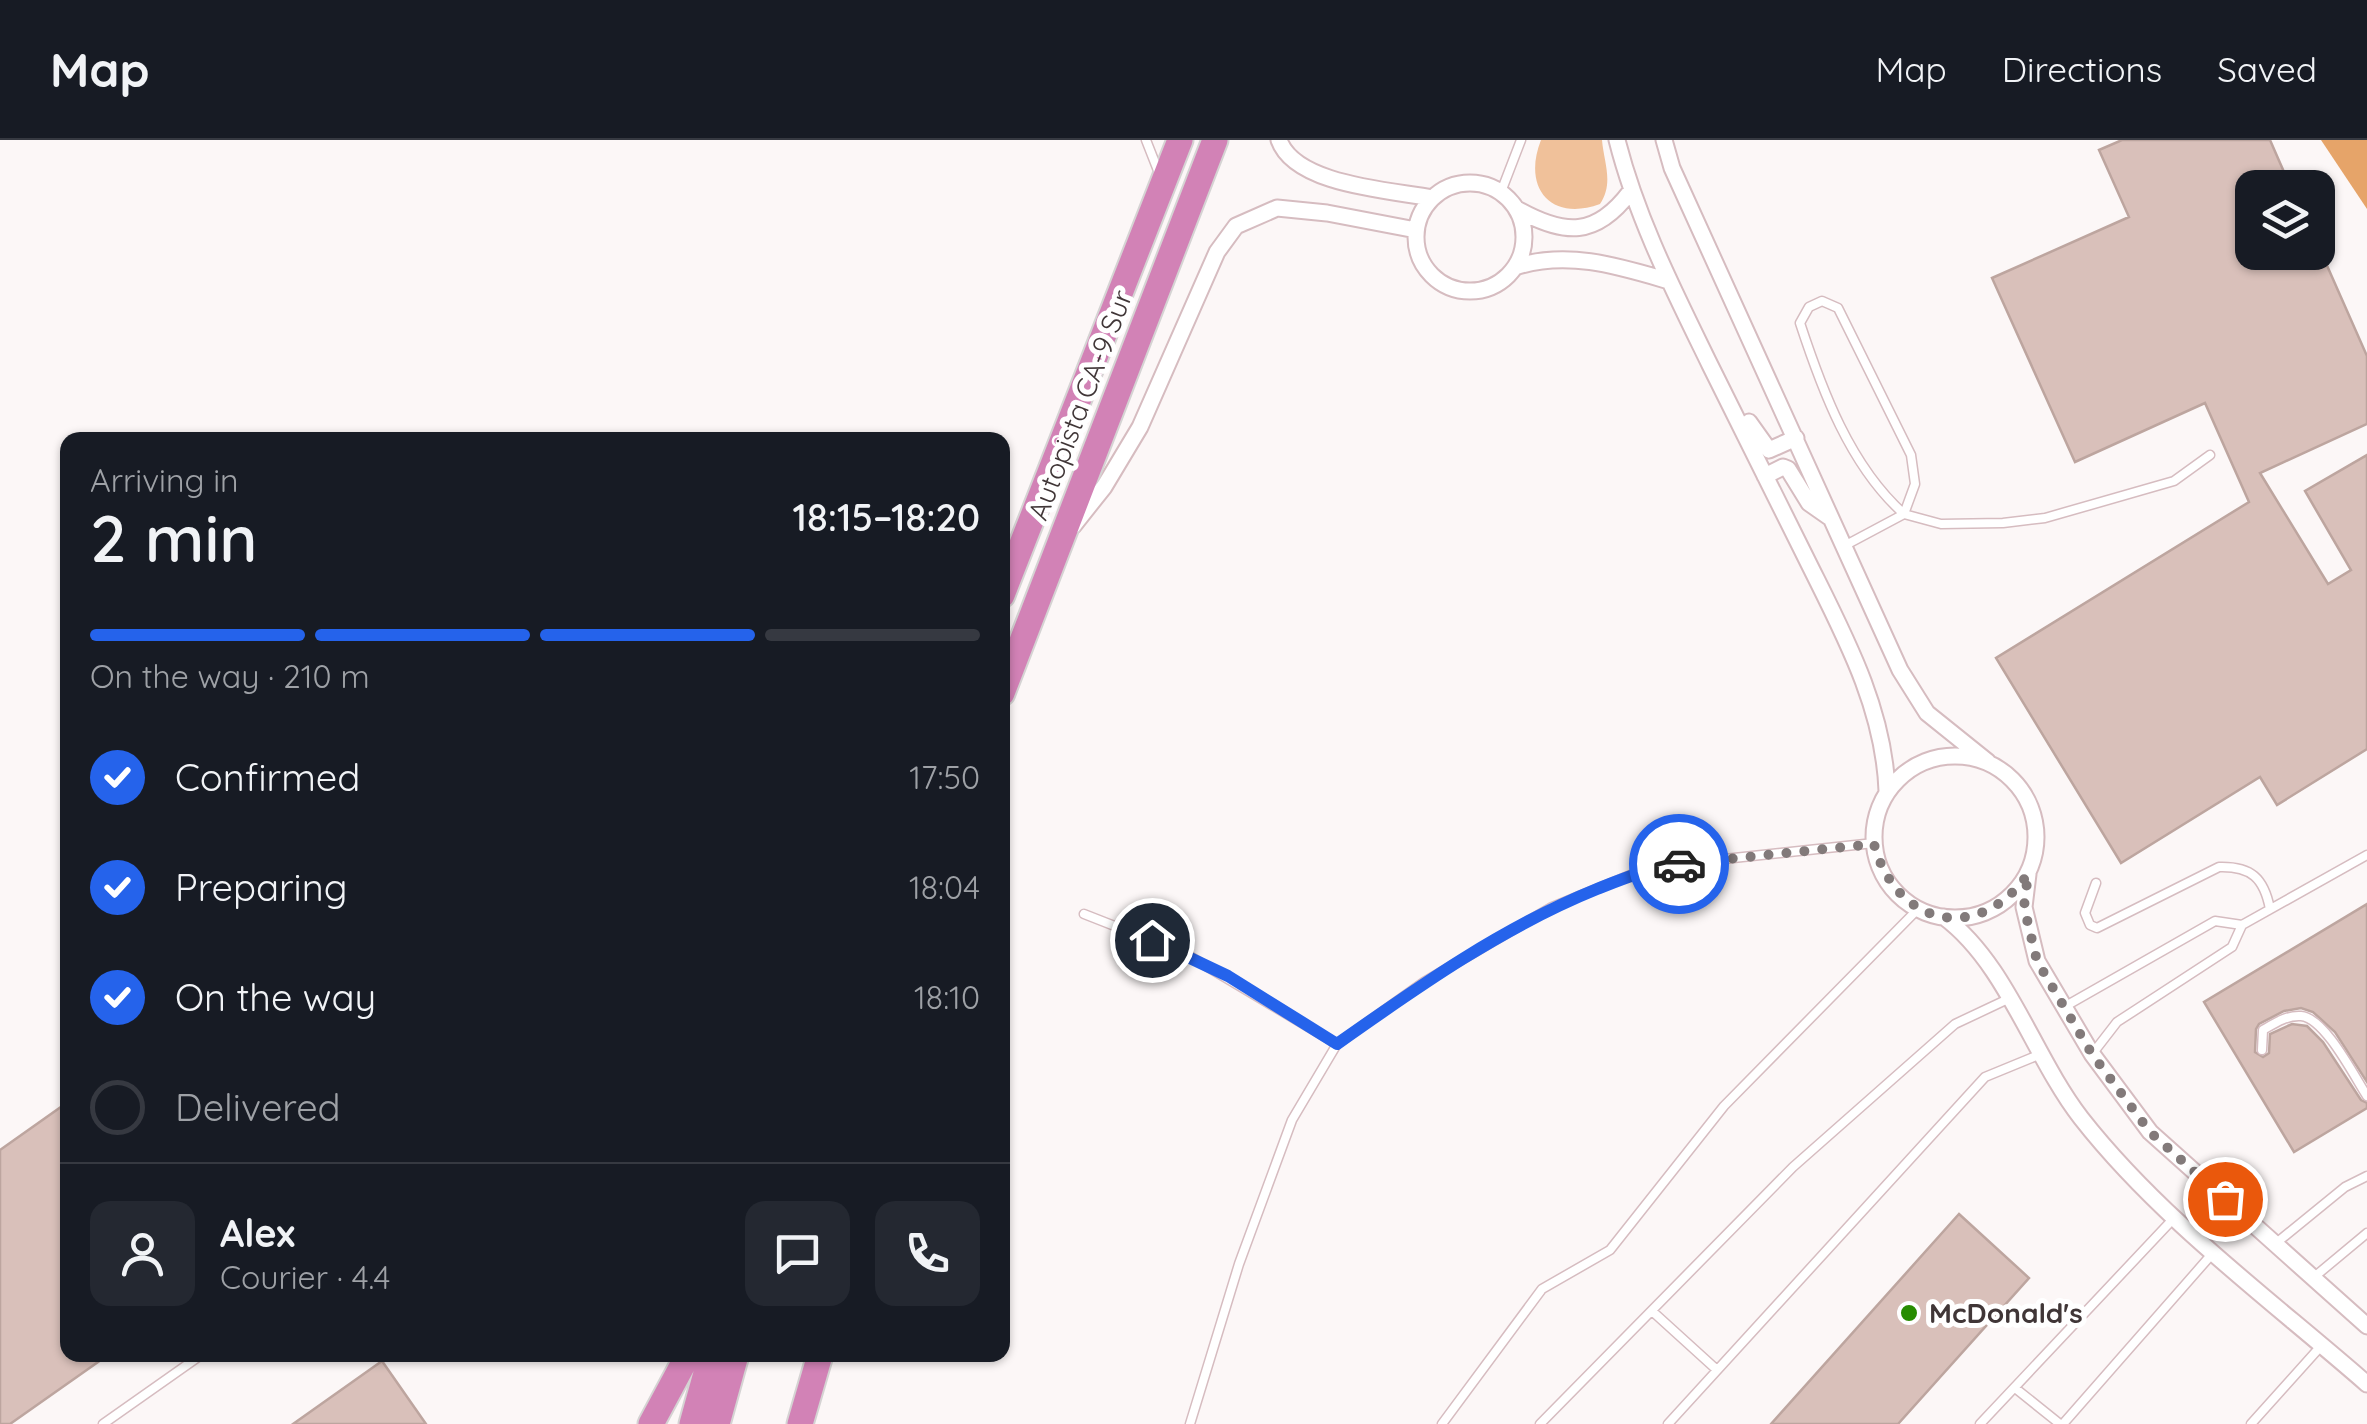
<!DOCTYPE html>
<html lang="en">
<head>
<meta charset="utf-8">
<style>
	:root { --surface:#171b24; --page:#242831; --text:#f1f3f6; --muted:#9ea1a6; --line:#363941; --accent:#2563eb }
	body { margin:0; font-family:Quicksand,sans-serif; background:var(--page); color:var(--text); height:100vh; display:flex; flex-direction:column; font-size:38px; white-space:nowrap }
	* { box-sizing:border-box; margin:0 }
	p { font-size:32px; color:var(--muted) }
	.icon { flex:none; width:55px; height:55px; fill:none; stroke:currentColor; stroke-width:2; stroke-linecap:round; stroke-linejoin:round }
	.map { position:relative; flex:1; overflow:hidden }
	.sheet { position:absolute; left:60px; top:292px; width:950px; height:930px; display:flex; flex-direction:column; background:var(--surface); border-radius:20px; box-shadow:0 2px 8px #0004 }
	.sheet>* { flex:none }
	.buttons { position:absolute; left:2235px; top:30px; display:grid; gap:20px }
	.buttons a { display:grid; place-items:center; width:100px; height:100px; border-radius:20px; background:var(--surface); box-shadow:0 2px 8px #0004; font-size:50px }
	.pin { position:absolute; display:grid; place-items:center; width:85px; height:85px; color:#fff; margin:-42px; border:5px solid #fff; border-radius:50%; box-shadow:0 2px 10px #0007 }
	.courier { position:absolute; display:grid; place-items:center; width:100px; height:100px; margin:-50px; border:8px solid #2563eb; border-radius:50%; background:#fff; color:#222; box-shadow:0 2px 12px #0007 }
	.summary em { font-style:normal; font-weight:600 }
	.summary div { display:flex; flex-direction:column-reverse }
	.summary { display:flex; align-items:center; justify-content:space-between; height:170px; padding:0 30px }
	h1 { font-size:65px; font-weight:600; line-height:75px }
	.bar { display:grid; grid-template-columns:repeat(4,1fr); gap:15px 10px; align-content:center; height:120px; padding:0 30px }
	.bar i { height:12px; border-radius:8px; background:var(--line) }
	.bar .selected { background:var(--accent) }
	.bar p { grid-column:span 4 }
	.line { display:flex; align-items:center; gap:25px; padding:0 30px; border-top:2px solid var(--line) }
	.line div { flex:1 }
	.round { display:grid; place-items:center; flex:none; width:105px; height:105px; border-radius:20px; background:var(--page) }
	ol { padding:0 30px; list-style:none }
	li { display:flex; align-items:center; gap:30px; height:110px }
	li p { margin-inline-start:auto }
	li .icon { padding:10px; border-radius:50%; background:var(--accent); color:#fff; stroke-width:4 }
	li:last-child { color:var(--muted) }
	li i { width:55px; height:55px; border:5px solid var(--line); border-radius:50% }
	header { display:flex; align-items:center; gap:60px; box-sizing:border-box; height:140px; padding:0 50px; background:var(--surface); border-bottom:2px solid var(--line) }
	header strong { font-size:48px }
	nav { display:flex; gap:55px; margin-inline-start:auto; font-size:35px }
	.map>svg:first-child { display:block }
</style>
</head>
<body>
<header>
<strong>Map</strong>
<nav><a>Map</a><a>Directions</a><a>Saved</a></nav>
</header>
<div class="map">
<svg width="2367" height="1284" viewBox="0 0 2367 1284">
	<rect width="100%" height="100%" fill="#fcf7f7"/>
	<!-- green -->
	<path fill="#f0c19a" d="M1541,0h61c2,23 12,43 -2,64 -49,18 -78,-16 -59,-64z"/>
	<!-- forest -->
	<path fill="#e6a469" d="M2321,0h46v69z"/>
	<!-- building -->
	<path fill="#d9c0ba" stroke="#bda59f" stroke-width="2.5" d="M2122,0h148l21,48h-39v64h69l46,104v68l-107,49 68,111 23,-14 -46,-79 62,-36v294l-90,56 -17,-28 -139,86 -125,-205 253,-156 -44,-99 -130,59 -83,-184 137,-61 -30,-67z
		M2367,764v178l-32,-50 -22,-20 -12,-4 -17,3 -25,13 -3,5 -1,23 8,5 6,-4 1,-19 22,-10 15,2 16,16 38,58 6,3v5l-73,44 -90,-150z
		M68,962v253h40l-98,69h-10v-274z
		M1959,1074l70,64 -131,146h-127z
		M382,1221l44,63h-133z"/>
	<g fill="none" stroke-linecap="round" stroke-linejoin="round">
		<!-- service casing -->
		<g stroke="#d6bcc0" stroke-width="11">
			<path id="service" d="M1146,0l13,33
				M1501,52l20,-52
				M1844,406l60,-32c-54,-48 -82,-124 -104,-191l9,-16 13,-6 16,7 73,147 4,29 -11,30 37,10 62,-1 42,-5 129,-37 36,-26
				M2096,743l-11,30 5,12 7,3 122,-61c32,-1 45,11 51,42
				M1084,774l102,40 151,90
				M2064,867l151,-86 27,4 125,-70
				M2262,910l1,-20c12,-7 24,-15 38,-14 24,2 53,60 66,80
				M2093,913l24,-31 115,-75 10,-22
				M2275,1104l70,-57 22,-11
				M2313,1138l54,-45
				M1652,1171l65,59
				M2015,1248l45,36
				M103,1284l98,-69
				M1190,1284l49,-160 53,-144 45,-76 87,-62 128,-75 98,-40 224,-24
				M1442,1284l100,-135 68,-39 114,-144 194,-197
				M1540,1284l253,-257 162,-143 53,-25
				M1668,1284l317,-347 56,-23
				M1980,1284l194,-206
				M2063,1284l149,-170
				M2251,1284l70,-78"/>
		</g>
		<!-- minor casing -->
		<g stroke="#d6bcc0" stroke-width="19">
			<path id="minor" d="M1279,0c16,45 110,50 153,58
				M1617,0c20,79 57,151 93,225 32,63 63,127 95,191 37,75 79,150 82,235
				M1664,0l8,28 228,502 27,43 61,49
				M1416 97a54 54 0 1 1 108 0a54 54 0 1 1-108 0Z
				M1517,69c48,27 79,28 113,-17
				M1515,127c52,-17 103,-1 154,14
				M1749,282l20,28 27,-12
				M1765,336l18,-9 5,2 21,34 20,14
				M1073,386l31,-39 36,-60 77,-175 19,-26 41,-18 50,5 89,17
				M1874 697a81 81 0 1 1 162 0a81 81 0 1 1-162 0Z
				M2028,734l-4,33 13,54 55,93 58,78 217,194
				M1944,777c63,47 89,139 137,201 79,101 190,182 286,266"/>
		</g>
		<!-- trunk casing -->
		<g stroke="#d5d3d3" stroke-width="29">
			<path id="trunk" d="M1002,455l178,-455
				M1002,553l213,-553
				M651,1284l37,-69
				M692,1284l19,-69
				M717,1284l19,-69
				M800,1284l20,-69"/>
		</g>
		<!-- service -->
		<use href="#service" stroke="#fff" stroke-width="8"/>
		<!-- minor -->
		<use href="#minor" stroke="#fff" stroke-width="15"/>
		<!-- trunk -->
		<use href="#trunk" stroke="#d282b6" stroke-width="25"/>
	</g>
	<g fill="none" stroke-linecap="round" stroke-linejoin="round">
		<!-- done -->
		<path stroke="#827a7a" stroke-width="10" stroke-dasharray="0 18" d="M1679,724l195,-20c22,82 104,101 154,30l-4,33 13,54 55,93 58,78 75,67"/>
		<!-- route -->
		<path stroke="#2563eb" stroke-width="12" d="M1152,800l76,36 109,68c82,-58 166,-117 260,-155 28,-11 52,-21 82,-25"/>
	</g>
	<!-- markers -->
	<circle fill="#288c01" stroke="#fff" stroke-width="4" cx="1909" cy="1173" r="10"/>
	<g text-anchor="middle" stroke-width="10" stroke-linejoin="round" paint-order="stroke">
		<!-- street labels -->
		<g font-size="28" fill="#403637" stroke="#fff">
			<text transform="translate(1080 265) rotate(-69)" y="10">Autopista CA-9 Sur</text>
		</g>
		<!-- poi labels -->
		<g font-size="28" font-weight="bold" fill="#403637" stroke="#fff" text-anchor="start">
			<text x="1929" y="1183">McDonald's</text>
		</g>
	</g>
</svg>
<div class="buttons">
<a><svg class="icon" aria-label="layers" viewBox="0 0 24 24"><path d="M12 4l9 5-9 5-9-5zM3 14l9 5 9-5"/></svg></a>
</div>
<div class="pin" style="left:2225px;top:1059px;background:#ea580c"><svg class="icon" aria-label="bag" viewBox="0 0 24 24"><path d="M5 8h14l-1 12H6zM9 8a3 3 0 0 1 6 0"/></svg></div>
<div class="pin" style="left:1152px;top:800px;background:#1f2937"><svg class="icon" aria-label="home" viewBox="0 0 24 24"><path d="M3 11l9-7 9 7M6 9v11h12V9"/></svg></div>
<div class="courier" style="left:1679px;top:724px"><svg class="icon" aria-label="car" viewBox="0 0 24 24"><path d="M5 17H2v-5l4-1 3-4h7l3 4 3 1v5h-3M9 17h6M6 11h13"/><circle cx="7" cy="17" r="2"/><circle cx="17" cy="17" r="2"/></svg></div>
<section class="sheet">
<div class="summary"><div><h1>2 min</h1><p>Arriving in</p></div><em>18:15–18:20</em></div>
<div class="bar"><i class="selected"></i><i class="selected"></i><i class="selected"></i><i></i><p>On the way · 210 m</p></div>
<ol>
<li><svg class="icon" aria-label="check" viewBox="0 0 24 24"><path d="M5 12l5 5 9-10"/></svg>Confirmed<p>17:50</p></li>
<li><svg class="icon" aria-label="check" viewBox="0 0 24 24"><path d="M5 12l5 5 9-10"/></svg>Preparing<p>18:04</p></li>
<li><svg class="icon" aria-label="check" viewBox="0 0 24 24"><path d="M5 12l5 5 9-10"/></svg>On the way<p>18:10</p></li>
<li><i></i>Delivered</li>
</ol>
<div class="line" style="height:180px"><a class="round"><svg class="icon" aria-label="person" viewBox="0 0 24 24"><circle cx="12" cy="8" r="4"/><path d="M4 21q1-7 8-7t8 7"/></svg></a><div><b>Alex</b><p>Courier · 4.4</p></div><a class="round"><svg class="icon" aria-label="chat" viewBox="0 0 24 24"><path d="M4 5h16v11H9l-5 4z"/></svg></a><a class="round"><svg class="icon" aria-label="phone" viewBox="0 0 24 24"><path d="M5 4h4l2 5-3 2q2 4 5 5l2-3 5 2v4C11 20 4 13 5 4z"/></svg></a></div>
</section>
</div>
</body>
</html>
